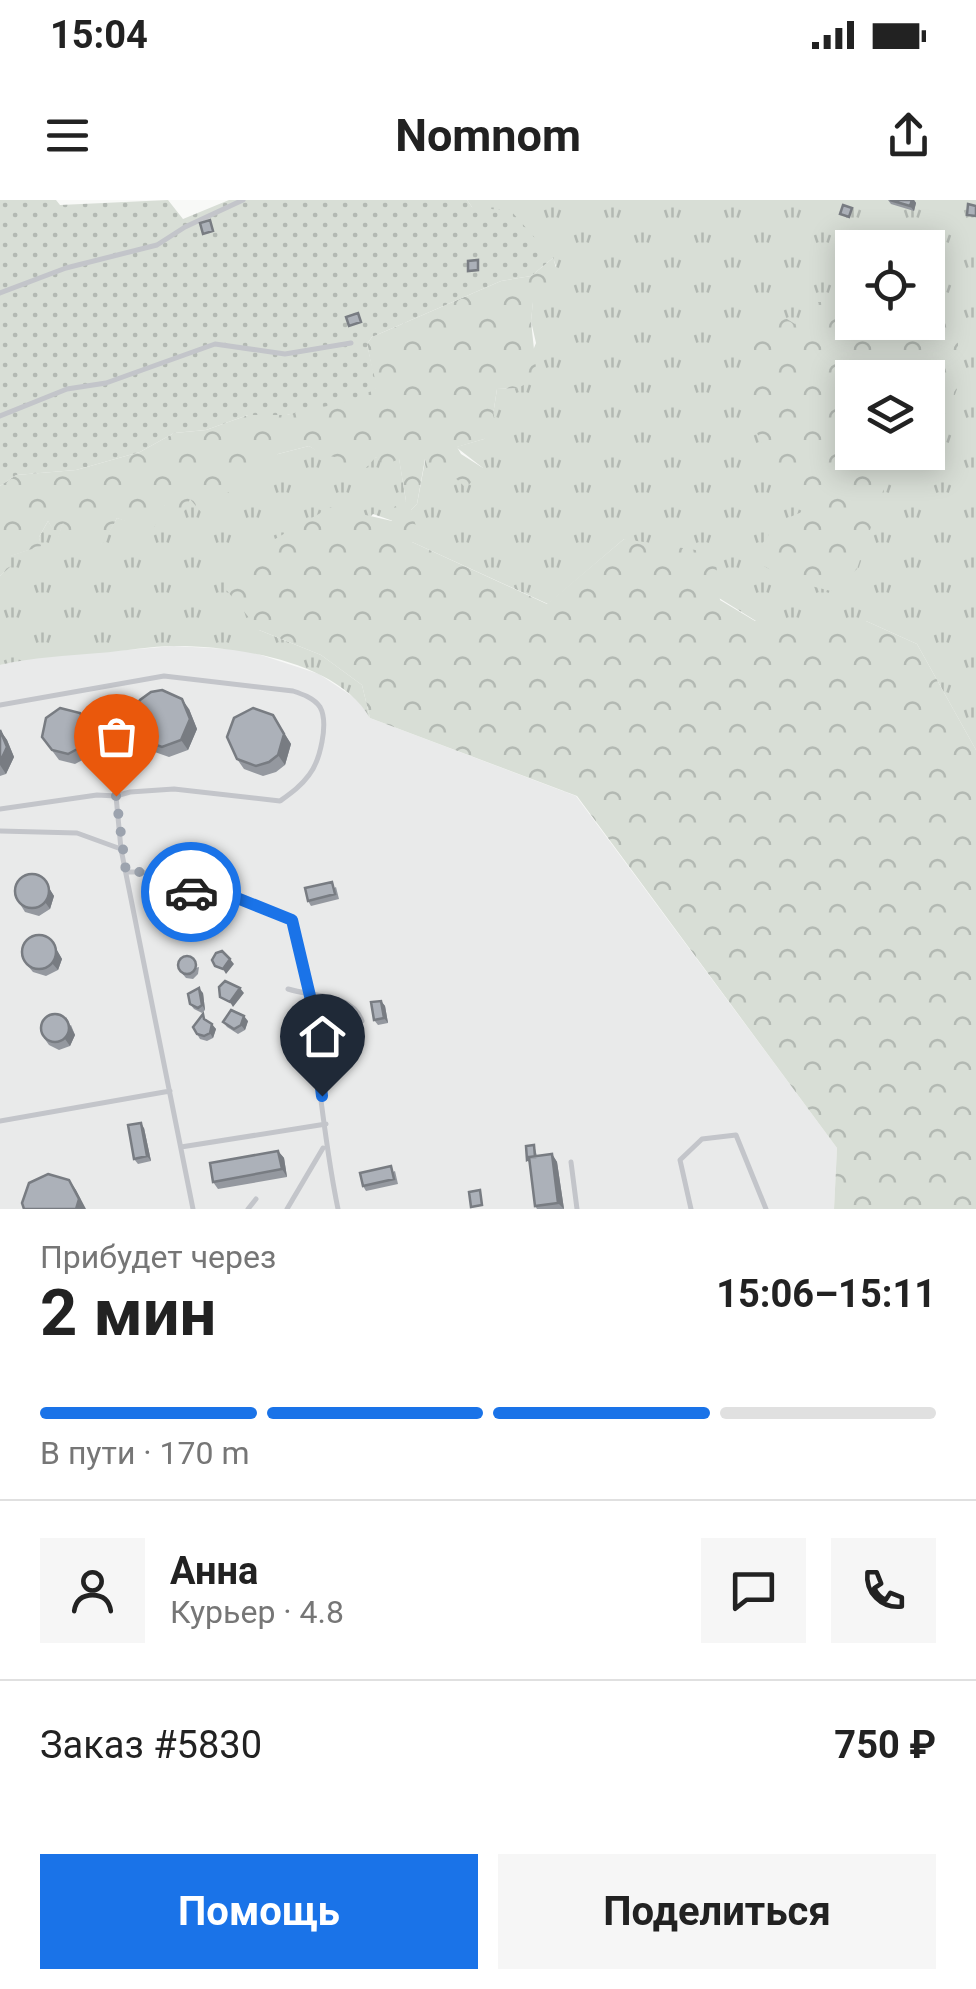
<!DOCTYPE html>
<html lang="ru">
<head>
<meta charset="utf-8">
<style>
	:root { --surface:#fff; --page:#f6f6f6; --text:#222; --muted:#767676; --line:#e0e0e0; --accent:#1a73e8 }
	body { margin:0; font-family:Roboto,sans-serif; background:var(--page); color:var(--text); height:100vh; display:flex; flex-direction:column; font-size:38px; white-space:nowrap }
	* { box-sizing:border-box; margin:0 }
	p { font-size:32px; color:var(--muted) }
	.icon { flex:none; width:55px; height:55px; fill:none; stroke:currentColor; stroke-width:2; stroke-linecap:round; stroke-linejoin:round }
	.map { position:relative; height:1009px; overflow:hidden }
	.details { display:flex; flex-direction:column; background:var(--surface); flex:1 }
	.details>* { flex:none }
	.buttons { position:absolute; left:835px; top:30px; display:grid; gap:20px }
	.buttons a { display:grid; place-items:center; width:110px; height:110px; border-radius:0px; background:var(--surface); box-shadow:0 5px 25px #0003; font-size:50px }
	.pin { position:absolute; display:grid; place-items:center; width:85px; height:85px; color:#fff; margin:-102px -42px; border-radius:50% 50% 50% 0; rotate:-45deg; box-shadow:0 0 10px #0007 }
	.pin .icon { rotate:45deg }
	.courier { position:absolute; display:grid; place-items:center; width:100px; height:100px; margin:-50px; border:8px solid #1a73e8; border-radius:50%; background:#fff; color:#222; box-shadow:0 2px 12px #0007 }
	.head em { font-style:normal; font-weight:700 }
	.head div { display:flex; flex-direction:column-reverse }
	.head { display:flex; align-items:center; justify-content:space-between; height:170px; padding:0 40px }
	h1 { font-size:65px; font-weight:700; line-height:75px }
	.bar { display:grid; grid-template-columns:repeat(4,1fr); gap:15px 10px; align-content:center; height:120px; padding:0 40px }
	.bar i { height:12px; border-radius:8px; background:var(--line) }
	.bar .on { background:var(--accent) }
	.bar p { grid-column:span 4 }
	.line { display:flex; align-items:center; gap:25px; padding:0 40px; border-top:2px solid var(--line) }
	.line div { flex:1 }
	.round { display:grid; place-items:center; flex:none; width:105px; height:105px; border-radius:0px; background:var(--page) }
	.cta { display:flex; gap:20px; margin-top:auto; padding:20px 40px }
	.cta a { flex:1; height:115px; border-radius:0px; background:var(--accent); color:#fff; font-size:40px; font-weight:700; line-height:115px; text-align:center }
	.cta a+a { background:var(--page); color:var(--text) }
	.status { display:flex; justify-content:space-between; align-items:center; height:70px; padding:0 50px; background:var(--surface); direction:ltr }
	.status svg { height:28px; fill:currentColor }
	header { display:flex; justify-content:space-between; align-items:center; height:130px; padding:0 40px; background:var(--surface); font-size:45px; font-weight:700 }
	.map>svg:first-child { display:block }
</style>
</head>
<body>
<div class="status"><b>15:04</b><svg viewBox="0 0 49 12"><path d="M0 12V9h3v3zM5 12V6h3v6zM10 12V3h3v9zM15 12V0h3v12zM26 1h20v11H26zM47 4h2v5h-2z"/></svg></div>
<header><svg class="icon" aria-label="menu" viewBox="0 0 24 24"><path d="M4 6h16M4 12h16M4 18h16"/></svg>Nomnom<svg class="icon" aria-label="share" viewBox="0 0 24 24"><path d="M12 15V3M7 8l5-5 5 5M5 13v7h14v-7"/></svg></header>
<div class="map">
<svg width="976" height="1009" viewBox="0 0 976 1009">
	<defs>
		<pattern id="grass-tufts" width="24" height="20" patternUnits="userSpaceOnUse" patternTransform="scale(2.5)"><rect width="24" height="20" fill="#d8ded6"/><path d="M3 7l-1-3M5 7V3M7 7l1-3M15 17l-1-3M17 17v-4M19 17l1-3" fill="none" stroke="#b3b9b3"/></pattern>
		<pattern id="forest-crowns" width="20" height="18" patternUnits="userSpaceOnUse" patternTransform="scale(2.5)"><rect width="20" height="18" fill="#d8ded6"/><path d="M2 6a3 3 0 1 1 6 0M12 15a3 3 0 1 1 6 0" fill="none" stroke="#b3b9b3"/></pattern>
		<pattern id="park-dots" width="8" height="8" patternUnits="userSpaceOnUse" patternTransform="scale(2.5)"><rect width="8" height="8" fill="#d8ded6"/><path d="M2 2h.1M6 6h.1" fill="none" stroke="#b3b9b3" stroke-width="1.8" stroke-linecap="round"/></pattern>
	</defs>
	<rect width="100%" height="100%" fill="#f8f9f7"/>
	<!-- built -->
	<path fill="#e9eaea" d="M174,446l72,4 73,24 42,28 9,16 206,78 261,352 -3,61h-834v-544l29,-7z"/>
	<!-- grass -->
	<path fill="url(#grass-tufts)" fill-rule="evenodd" d="M467,0h509v550l-59,-106 -51,-23h-110l-132,-82 -76,65 -136,-62 -1,-32 6,-6 9,-48 57,12 -27,-21 28,-8 9,-24 4,-26 21,-1 18,-45 -5,-22 2,-20 23,-35 -3,-8 -81,-51zM852,48h76v74h-76zM852,178h76v74h-76z
		M309,246c27,17 59,9 90,12l7,43 -13,20 -20,-7 -114,116 62,25 41,30 8,33c-33,-57 -134,-72 -194,-72 -26,0 -51,5 -77,7 -33,3 -66,4 -99,12v-89l10,-10v-10l30,-10 -1,-9 9,-16 10,16 5,-15 9,10 16,-8 14,20 15,-26 17,5 31,-18 56,-12 24,-23h10l23,-16z"/>
	<!-- forest -->
	<path fill="url(#forest-crowns)" d="M553,58c7,16 -1,31 -7,46l-13,-2 -2,19 6,57 -19,10 -21,1 -4,26 6,11 -15,13 -27,8 4,7 22,14 -17,20 -15,-14 -20,4 -6,-19 -8,45 -6,6 5,16 -4,16 135,62 77,-65 91,14 5,47 35,21h111l51,23 59,106v459h-142l3,-61 -260,-352 -207,-78 -8,-33 -41,-30 -62,-25 -35,-43 14,-27 93,-53 61,14 2,-14 12,-6 -7,-42 -16,7 -7,-9 -12,13 -17,2 -8,-14 -18,-4 -12,-8 -31,8 -10,18 -22,-2 2,9 -8,11c-28,4 -18,11 -39,22l-11,-13 -10,21 -6,1 -9,-16 -11,22 -16,-1 -21,-8 -14,26 -11,-1 -4,-17 -10,16 -15,-19 -5,16 -10,-18 -9,16 2,9 -30,10v10l-11,10v-90l16,-11 60,-5 64,-18 34,-19 32,-3 42,-15h39l89,-27 -9,-44 5,-7 129,-56 30,-5z
		M852,99v23h76v-17l30,22v31l-11,18 10,13 -9,25 -20,-6v-30h-76v72l-6,3 1,6c20,-4 39,-11 58,0l-22,32 -26,78 -26,22 -40,-10 -40,-22 27,-37 31,-13c-27,-24 -52,-63 -59,-101 -5,-28 14,-59 -4,-84l23,-16 26,16 22,-22h32z"/>
	<!-- park -->
	<path fill="url(#park-dots)" d="M0,0h56l4,5 108,-5 15,19 46,-19h238l5,7 39,4 42,47 -22,18 -30,5 -129,56 -5,7 10,44 -23,12 -67,15h-39l-42,15 -32,3 -34,19 -64,18 -60,5 -16,11z"/>
	<g fill="none" stroke-linecap="round" stroke-linejoin="round">
		<!-- lane -->
		<path stroke="#c3c5ca" stroke-width="5" d="M0,93l66,-25 91,-23 28,-18 58,-27
			M0,216l67,-27 39,-6 109,-39 70,10 66,-11
			M0,505l164,-29 129,15c9,3 21,7 27,16 9,16 0,54 -11,68 -8,11 -18,18 -29,26l-106,-12 -44,3 -14,4 -19,-1 -97,14
			M116,596l5,53 72,360
			M0,631l77,2 44,16
			M127,672h16l44,20 50,7 55,21c24,96 26,193 46,289
			M288,789c25,8 64,4 74,32
			M0,921l170,-30
			M181,947l145,-23
			M571,962l6,47
			M248,1009l8,-10
			M287,1009l36,-61
			M691,1009l-11,-49 22,-21 34,-4 30,74"/>
	</g>
	<!-- wall -->
	<path fill="#94989f" d="M888,0h26l2,3 -2,8 -23,-7z
		M942,37l2,8 -16,4v-1h-7l-2,-3z
		M189,509l8,20 -9,21 -19,7 -20,-7 -7,-10z
		M80,513l15,25 -5,18 -15,8 -16,-4 -17,-23z
		M273,515l18,29 -6,21 -9,7 -13,4 -19,-7 -7,-10z
		M0,530l7,10 7,17 -8,17 -6,2z
		M42,677l12,19 -4,13 -11,7 -14,-4 -5,-8z
		M336,687l3,12 -28,7 -3,-5z
		M50,738l12,21 -4,11 -12,6 -13,-4 -6,-7z
		M199,767l-1,7 -5,5 -7,-1 -5,-6z
		M203,793l2,17 -3,3 -8,-4 -4,-5z
		M381,801l4,5 3,17 -10,2 -4,-5z
		M340,803l6,7 9,40 -11,3 -6,-8 -5,-26 -7,1 -5,-7z
		M207,819v2l9,8 -3,9 -6,3 -7,-2 -3,-5z
		M248,821l-3,9 -7,4 -11,-7 -4,-5z
		M71,825l4,10 -5,11 -11,4 -10,-5 -5,-7z
		M144,928l7,33 -13,3 -4,-5z
		M534,945l3,11 15,-2 5,8 7,47h-27l-2,-3 -6,-44 -2,-2z
		M278,951l6,7 3,19 -69,12 -5,-7z
		M395,971l3,13 -32,7 -3,-5z"/>
	<!-- shaded-wall -->
	<path fill="#787c82" d="M912,0h2l2,3 -2,8 -4,-5z
		M182,499l7,10 8,20 -9,21 -7,-10z
		M80,513l15,25 -5,18 -7,-10z
		M273,515l18,29 -6,21 -7,-10z
		M0,530l7,10 7,17 -8,17 -6,-9z
		M42,677l12,19 -4,13 -5,-7z
		M50,738l12,21 -4,11 -6,-7z
		M230,759l4,5 -8,10 -3,-5z
		M199,788l4,5 2,17 -3,-5z
		M240,788l4,5 -11,14 -3,-5z
		M381,801l4,5 3,17 -4,-5z
		M340,803l6,7 9,40 -6,-7z
		M244,816l4,5 -3,9 -4,-5z
		M66,817l9,18 -5,11 -5,-7z
		M212,824l4,5 -3,9 -3,-5z
		M141,923l3,5 7,33 -4,-5z
		M278,951l6,7 3,19 -5,-8z
		M552,954l5,8 7,47 -6,-6z
		M69,980l7,10 10,19h-10z"/>
	<!-- building -->
	<path fill="#acb1b9" stroke="#787c82" stroke-width="2.5" d="M890,0h22l-2,6z
		M968,4l8,2v10l-9,-1z
		M843,5l9,3 -3,9 -9,-3z
		M210,20l3,11 -10,3 -3,-11z
		M938,32l2,8 -21,5 -2,-9z
		M478,60v10l-10,1v-10z
		M358,113l3,9 -12,4 -3,-9z
		M162,490l20,9 8,20 -9,21 -19,7 -20,-7 -9,-18 1,-13 6,-9 11,-8z
		M60,508l20,5 8,15 -5,18 -15,8 -16,-4 -10,-13 4,-19z
		M253,508l20,7 11,19 -6,21 -9,7 -13,4 -19,-7 -10,-22 7,-19z
		M0,530l7,17 -7,15z
		M15 691a17 17 0 1 1 34 0a17 17 0 1 1-34 0Z
		M332,682l3,12 -27,7 -3,-13z
		M22 752a17 17 0 1 1 34 0a17 17 0 1 1-34 0Z
		M222,751l8,8 -7,10 -8,-3 -3,-6 4,-7z
		M178 765a9 9 0 1 1 18 0a9 9 0 1 1-18 0Z
		M225,781l15,7 -10,14 -10,-5 -1,-10z
		M199,788l3,17 -4,3 -8,-4 -2,-10z
		M332,799l8,4 9,40 -11,2 -7,-34 -10,2 -2,-11z
		M381,801l3,17 -10,2 -3,-18z
		M231,810l13,6 -3,9 -7,4 -11,-7z
		M41 828a14 14 0 1 1 28 0a14 14 0 1 1-28 0Z
		M203,814l1,5 8,5 -2,9 -6,3 -7,-2 -4,-7z
		M141,923l6,33 -13,3 -6,-34z
		M534,945l1,12h-6v2l-2,1 -1,-14z
		M278,951l4,18 -69,13 -3,-19z
		M552,954l6,49 -23,3 -6,-49z
		M391,966l3,13 -31,7 -3,-13z
		M48,974l21,6 10,19 -3,10h-52l-2,-6 7,-20z
		M480,990l2,15 -11,2 -2,-15z"/>
	<g fill="none" stroke-linecap="round" stroke-linejoin="round">
		<!-- done -->
		<path stroke="#9ca3ae" stroke-width="10" stroke-dasharray="0 18" d="M116,596l10,76h17l48,20"/>
		<!-- route -->
		<path stroke="#1a73e8" stroke-width="12" d="M191,692l46,6 55,22 18,76 12,100"/>
	</g>
</svg>
<div class="buttons">
<a><svg class="icon" aria-label="locate" viewBox="0 0 24 24"><circle cx="12" cy="12" r="6"/><path d="M12 2v4M12 18v4M2 12h4M18 12h4"/></svg></a>
<a><svg class="icon" aria-label="layers" viewBox="0 0 24 24"><path d="M12 4l9 5-9 5-9-5zM3 14l9 5 9-5"/></svg></a>
</div>
<div class="pin" style="left:116px;top:596px;background:#ea580c"><svg class="icon" aria-label="bag" viewBox="0 0 24 24"><path d="M5 8h14l-1 12H6zM9 8a3 3 0 0 1 6 0"/></svg></div>
<div class="pin" style="left:322px;top:896px;background:#1f2937"><svg class="icon" aria-label="home" viewBox="0 0 24 24"><path d="M3 11l9-7 9 7M6 9v11h12V9"/></svg></div>
<div class="courier" style="left:191px;top:692px"><svg class="icon" aria-label="car" viewBox="0 0 24 24"><path d="M5 17H2v-5l4-1 3-4h7l3 4 3 1v5h-3M9 17h6M6 11h13"/><circle cx="7" cy="17" r="2"/><circle cx="17" cy="17" r="2"/></svg></div>
</div>
<section class="details">
<div class="head"><div><h1>2 мин</h1><p>Прибудет через</p></div><em>15:06–15:11</em></div>
<div class="bar"><i class="on"></i><i class="on"></i><i class="on"></i><i></i><p>В пути · 170 m</p></div>
<div class="line" style="height:180px"><a class="round"><svg class="icon" aria-label="person" viewBox="0 0 24 24"><circle cx="12" cy="8" r="4"/><path d="M4 21q1-7 8-7t8 7"/></svg></a><div><b>Анна</b><p>Курьер · 4.8</p></div><a class="round"><svg class="icon" aria-label="chat" viewBox="0 0 24 24"><path d="M4 5h16v11H9l-5 4z"/></svg></a><a class="round"><svg class="icon" aria-label="phone" viewBox="0 0 24 24"><path d="M5 4h4l2 5-3 2q2 4 5 5l2-3 5 2v4C11 20 4 13 5 4z"/></svg></a></div>
<div class="line" style="height:130px"><div>Заказ #5830</div><b>750 ₽</b></div>
<div class="cta"><a>Помощь</a><a>Поделиться</a></div>
</section>
</body>
</html>
